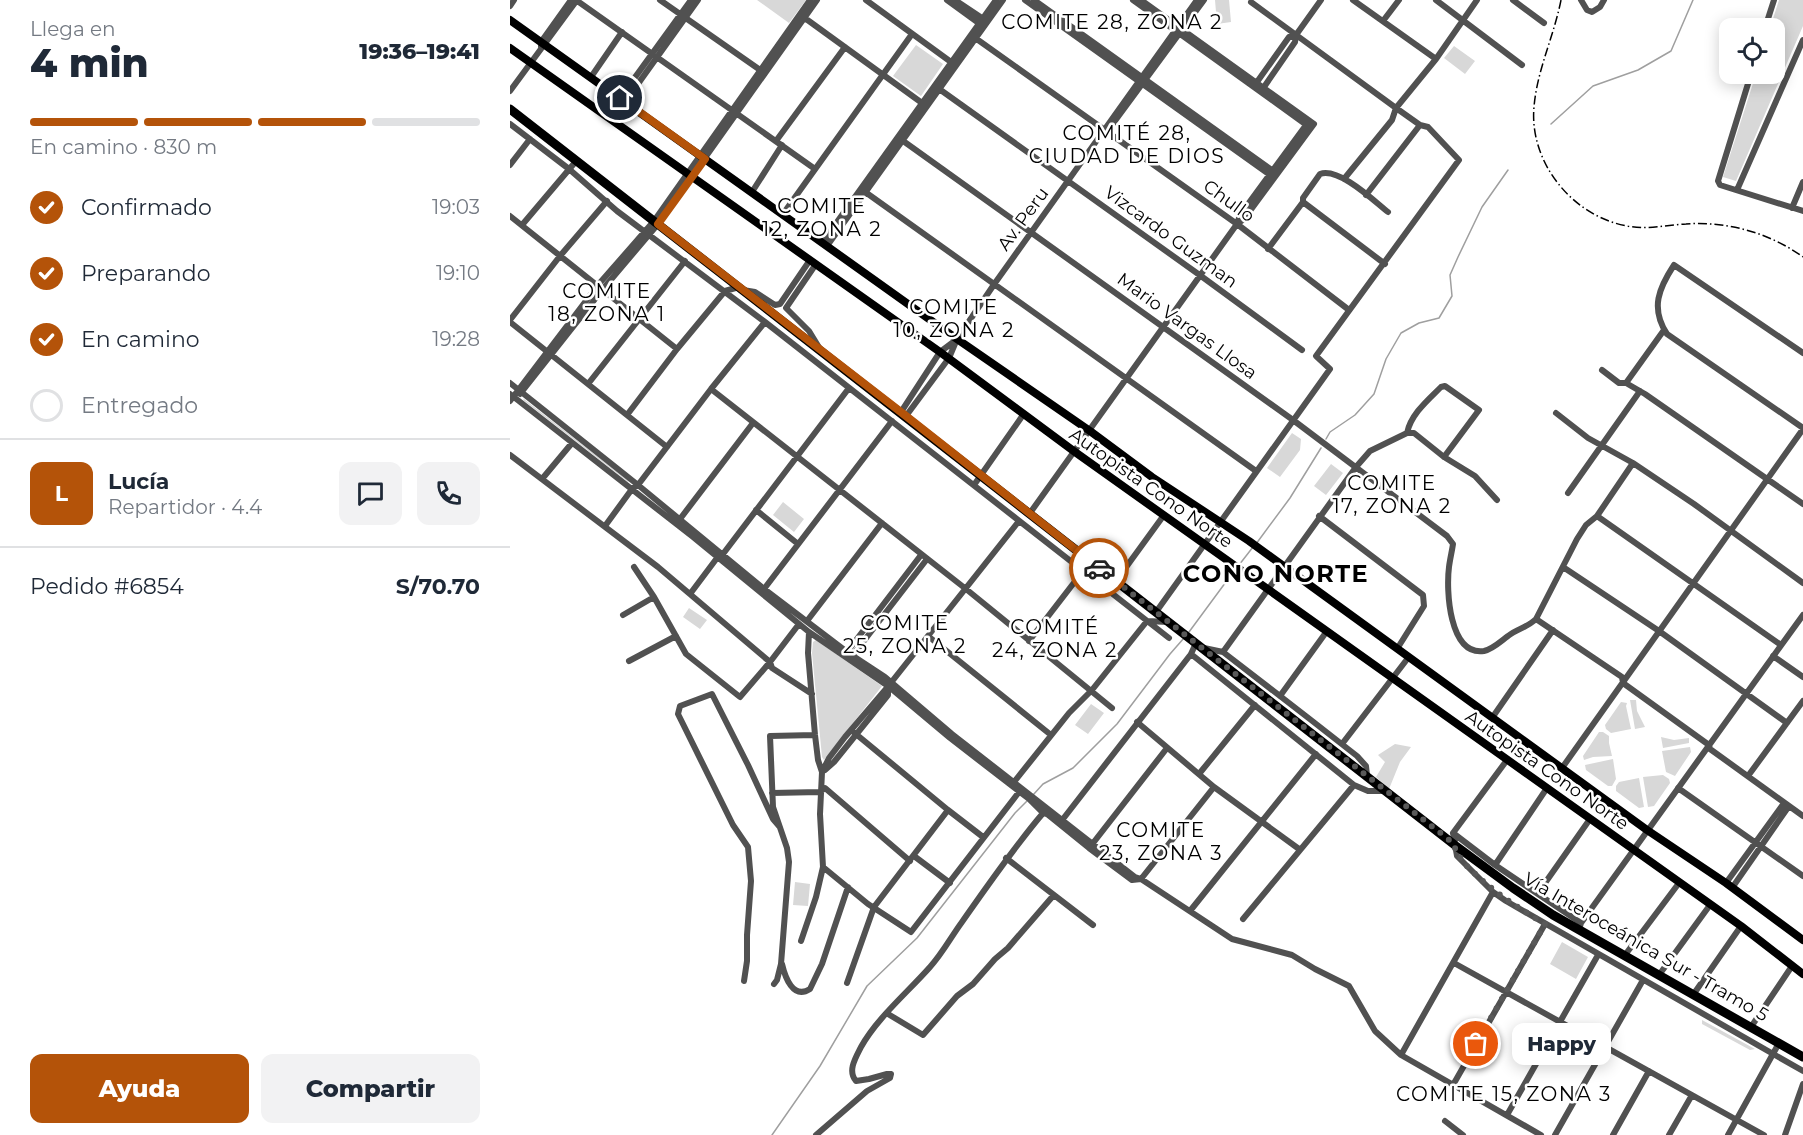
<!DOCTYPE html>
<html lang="es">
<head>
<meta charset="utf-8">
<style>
	:root { --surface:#fff; --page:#f2f2f3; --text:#1f2937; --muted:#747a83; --line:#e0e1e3; --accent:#b45309 }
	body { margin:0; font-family:Montserrat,sans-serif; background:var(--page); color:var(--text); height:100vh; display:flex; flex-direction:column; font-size:22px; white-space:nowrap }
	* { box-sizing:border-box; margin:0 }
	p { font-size:20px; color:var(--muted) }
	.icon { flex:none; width:33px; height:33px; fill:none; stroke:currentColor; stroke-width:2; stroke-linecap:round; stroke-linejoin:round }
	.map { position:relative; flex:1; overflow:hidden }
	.panel { display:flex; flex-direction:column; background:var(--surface); width:510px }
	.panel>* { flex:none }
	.buttons { position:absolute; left:1209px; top:18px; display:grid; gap:12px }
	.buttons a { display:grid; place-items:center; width:66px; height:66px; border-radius:12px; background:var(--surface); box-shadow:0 3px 15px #0003; font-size:30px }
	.pin { position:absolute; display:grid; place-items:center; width:51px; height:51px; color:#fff; margin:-26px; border:3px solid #fff; border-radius:50%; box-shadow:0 2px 6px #0007 }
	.courier { position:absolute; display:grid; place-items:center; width:60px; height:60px; margin:-30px; border:4px solid #b45309; border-radius:50%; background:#fff; color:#222; box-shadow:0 2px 8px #0007 }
	.bubble { position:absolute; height:42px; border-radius:12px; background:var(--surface); box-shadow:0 3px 15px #0003; font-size:20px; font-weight:800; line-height:42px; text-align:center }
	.overview em { font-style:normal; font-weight:800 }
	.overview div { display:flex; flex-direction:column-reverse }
	.overview { display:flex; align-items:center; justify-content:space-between; height:102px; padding:0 30px }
	h1 { font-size:39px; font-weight:800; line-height:45px }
	.bar { display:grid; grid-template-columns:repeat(4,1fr); gap:9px 6px; align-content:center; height:72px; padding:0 30px }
	.bar i { height:8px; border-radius:4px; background:var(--line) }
	.bar .on { background:var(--accent) }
	.bar p { grid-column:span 4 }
	.line { display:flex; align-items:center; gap:15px; padding:0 30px; border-top:2px solid var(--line) }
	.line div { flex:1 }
	.round { display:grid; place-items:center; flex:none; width:63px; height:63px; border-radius:12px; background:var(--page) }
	ol { padding:0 30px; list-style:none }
	li { display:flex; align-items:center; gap:18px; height:66px }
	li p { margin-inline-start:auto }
	li .icon { padding:6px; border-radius:50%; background:var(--accent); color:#fff; stroke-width:4 }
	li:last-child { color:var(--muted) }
	li i { width:33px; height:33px; border:3px solid var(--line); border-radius:50% }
	.primary-button { display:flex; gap:12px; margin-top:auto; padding:12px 30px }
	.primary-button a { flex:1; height:69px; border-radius:12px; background:var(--accent); color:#fff; font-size:24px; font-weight:800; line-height:69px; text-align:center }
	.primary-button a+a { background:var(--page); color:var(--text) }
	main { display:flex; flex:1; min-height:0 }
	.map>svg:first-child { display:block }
</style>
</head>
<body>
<main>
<section class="panel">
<div class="overview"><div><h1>4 min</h1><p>Llega en</p></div><em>19:36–19:41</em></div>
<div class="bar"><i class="on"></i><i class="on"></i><i class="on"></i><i></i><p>En camino · 830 m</p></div>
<ol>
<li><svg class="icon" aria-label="check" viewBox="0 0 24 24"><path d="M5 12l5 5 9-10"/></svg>Confirmado<p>19:03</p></li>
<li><svg class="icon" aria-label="check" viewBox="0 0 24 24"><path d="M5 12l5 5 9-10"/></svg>Preparando<p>19:10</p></li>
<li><svg class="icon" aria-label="check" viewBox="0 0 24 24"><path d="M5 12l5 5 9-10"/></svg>En camino<p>19:28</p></li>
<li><i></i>Entregado</li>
</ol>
<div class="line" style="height:108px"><b class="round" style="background:var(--accent);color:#fff">L</b><div><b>Lucía</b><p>Repartidor · 4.4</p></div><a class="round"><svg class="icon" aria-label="chat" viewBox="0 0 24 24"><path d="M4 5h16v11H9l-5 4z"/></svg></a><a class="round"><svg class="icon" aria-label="phone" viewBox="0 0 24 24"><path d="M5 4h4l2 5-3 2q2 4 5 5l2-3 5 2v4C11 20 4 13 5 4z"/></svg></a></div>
<div class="line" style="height:78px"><div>Pedido #6854</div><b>S/70.70</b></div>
<div class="primary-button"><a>Ayuda</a><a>Compartir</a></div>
</section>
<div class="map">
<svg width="1293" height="1135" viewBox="0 0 1293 1135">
	<rect width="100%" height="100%" fill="#fff"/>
	<!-- green -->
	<path fill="#d8d8d8" d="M247,0h49l-17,23z
		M705,0h14l2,22 -14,2z
		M1269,0h24v26l-67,155 -13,-4 33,-103h18v-46h-4z
		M406,45l27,19 -22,32 -28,-20z
		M944,46l21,15 -10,13 -21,-16z
		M14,399l105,82 -1,1 -105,-82z
		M782,433l9,6 -1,11 -20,27 -13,-9z
		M821,464l12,9 -17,22 -12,-9z
		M273,502l21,17 -10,13 -21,-17z
		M179,608l18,12 -7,9 -17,-12z
		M306,640l66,46 -58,74 -2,-3 -10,-104 1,-11z
		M1120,700h6l1,11 8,16 -10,2z
		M1111,702l6,1 -1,3 5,23 -20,4 -5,-4 -1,-4z
		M581,704l13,9 -16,21 -13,-9z
		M1089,732h4l6,4v7l3,13 -19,1 -9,3 -1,-4z
		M1151,737l13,3 15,-2v5l-26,5z
		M885,744l16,3 -11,15 -11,27 -13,-12 9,-15 -7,-7z
		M1180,747l1,5 -16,24 -9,-4 -4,-21z
		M1103,759l3,20 -4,7h-4l-22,-16 -1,-5z
		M1153,775l6,4 1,4 -16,23 -6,1 -5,-30z
		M1129,778l5,29 -5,1 -23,-17v-5l3,-4z
		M285,882l15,2 -2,22 -15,-1z
		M1052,942l26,15 -12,22 -26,-15z
		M1192,1020l53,29 -5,1 -48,-26z"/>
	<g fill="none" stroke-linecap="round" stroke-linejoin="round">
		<!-- stream -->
		<path stroke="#9f9f9f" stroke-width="1.5" d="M1041,124l42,-38 45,-16 33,-19 22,-51
			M816,439l4,-7 25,-17 19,-21 12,-35 15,-26 18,-10 20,-5 13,-22 -2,-21 8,-18 24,-50 26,-37
			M746,544l34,-46 31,-50
			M729,565l14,-18
			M679,632l45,-61
			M523,795l10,-11 30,-16 44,-44 53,-70 14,-16
			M262,1135l48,-69 47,-80 50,-48 98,-125 12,-12"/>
		<!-- minor -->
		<path stroke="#515151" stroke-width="6" d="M66,0l239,169
			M150,0l103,72
			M356,0l85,62
			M437,0l33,24
			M445,0l27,18
			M515,0l248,177
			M524,0l239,171
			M623,0l175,126
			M631,0l173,124 -70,95 -7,5
			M843,0l83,59
			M926,0l86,65
			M1003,0l31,23
			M1071,0l6,10 5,2 8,-5 4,-7
			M0,6l4,-6
			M292,16l120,87
			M873,21l16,-21
			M1255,28l9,-28
			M461,35l266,189 112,86
			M31,47v-5l30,-42
			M1241,74l-33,107 2,4 83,26
			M81,77l31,-45
			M747,82l32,-45 7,-2
			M425,86l266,190 101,74
			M754,87l31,-45 1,-7 25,-35
			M0,91l67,-91
			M110,98l71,-98
			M115,102l73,-102
			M0,124l59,45 48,42 148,111 404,316
			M596,133l98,-133
			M389,138l394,282 154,116 6,8c-1,7 -3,15 -4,23 -3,23 0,89 35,84 9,-2 17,-10 24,-15 9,-7 20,-9 28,-17l41,-80 9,-14 11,-9 36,-53
			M266,141l69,-94
			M0,165l20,-26
			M834,179l48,-59 4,-12 40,-49 41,-59
			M351,189l395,282
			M1227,190l66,-150
			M242,192l30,-47
			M856,195l54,-70
			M793,202l82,62
			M1282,208l11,-26
			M273,214l129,-180
			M0,216l167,133
			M12,225l55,-65
			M312,243l174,-243
			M317,246l176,-246
			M758,249l35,-47v-4l17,-24c19,-7 54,27 68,38
			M306,264l-30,44 23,23 11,18
			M233,290l12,2 20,13 5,-1 30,-44
			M0,320l50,-64 47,-55
			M0,322l157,125
			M1293,353l-129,-88c-15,23 -24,43 -7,69l136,94
			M1092,370l17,13h7l19,11 158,110
			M0,383l128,102 126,104 83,63 38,25 67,57 183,143 6,2 91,60 60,16 23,14 34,17 26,45 26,24 140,80
			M1116,383l38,-53
			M78,384l97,-123
			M201,389l255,200 146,119
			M0,394l183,143 116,95 79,54 62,52 79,61 14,14 4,1 42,34 43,32 9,-1 73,-92
			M10,394l83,-105 55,-65 159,-224
			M0,401l88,-116 56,-64 156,-221
			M391,412l39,-60 16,-12
			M1046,413l32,25 45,25 61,41 109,79
			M117,415l50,-66 48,-58 14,-4
			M396,416l43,-58 8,-19 38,-56 202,-283
			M897,433c4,-19 21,-33 34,-46l4,-1 34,24 -35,47
			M0,455l148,112 112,95 2,6 40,26
			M32,479l30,-36
			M464,485l49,-70
			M1058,493l72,-102
			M246,510l42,34
			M520,513l207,-289 3,-9 69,-94
			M809,516l104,79 1,11 -27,43
			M1087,516l184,129
			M170,519l73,-96
			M95,526l27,-37 6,-4 73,-96 54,-67
			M124,567l20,30 32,57 54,43 30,-35 29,-38
			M1053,567l96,64 128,92
			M606,581l48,-66
			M254,589l128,-168
			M180,594l27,-36 6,-4 126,-166
			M646,612l174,-243 -14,-13 143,-196 -31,-33 -8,-2 -24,-17 -145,-106
			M113,615l31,-18
			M1026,619l86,58 1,6 86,62 1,4 93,67
			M297,621l75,-98
			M418,636l123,99
			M519,641l54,-70
			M694,648l19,4 88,68 46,36 9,10 1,9
			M337,652l74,-97
			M713,652l133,-185 14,-16 37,-18h7l30,24 31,19 22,24
			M681,654l163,131 14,6h18
			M343,655l74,-96
			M1263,656l30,21
			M119,661l47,-25
			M770,696l47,-65
			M982,718l61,-88
			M627,722l77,65 85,62
			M341,730l97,80 35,27
			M832,744l66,-86
			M1052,768l241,-339
			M315,770l9,-8 54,-67v-9
			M312,772l7,-14 16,-21 41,-48 133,-168
			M689,774l56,-69
			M1238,776l55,-75
			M504,782l55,-69 23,-23 55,-69 21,1
			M1168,788l125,88
			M262,793l48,-1 5,-4 85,73
			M553,819l128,-165 5,-11
			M943,833l4,23 36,36 13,9 297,170
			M943,833l42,32 86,58
			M943,833l54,-73
			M580,847l77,-99
			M404,856l36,27
			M496,858l87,67
			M985,865l52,-77
			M313,867l45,37 43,28 108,-140
			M1216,883l58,-80
			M1222,888l57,-82
			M1028,893l52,-74
			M680,911l126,-157
			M733,919l111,-134
			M1069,930l2,-7 222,-308
			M291,941l15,-44 7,-30 -3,-53 2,-42 -4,-12 -3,-25 -7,-82 1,-21
			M1115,955l54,-72
			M944,963l310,172
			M272,964c3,13 11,36 28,25l12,-25 26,-77
			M1149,975l51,-70
			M234,981l3,-20v-26l4,-54 -3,-34 -15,-22 -51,-103 -4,-8 2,-8 32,-12 36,71 25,54 6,7
			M337,983l27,-76 74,-97
			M264,984l3,-4 4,-16 8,-102 -2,-14 -14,-41 -3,-71 45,-1
			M1183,995l48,-69
			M378,1014l35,21 34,-39 16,-12 22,-25 13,-11 45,-52
			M1241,1027l41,-61
			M891,1055l92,-163
			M943,1085l92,-161
			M997,1115l91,-160
			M935,1121l18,14
			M306,1135l51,-44 23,-13 1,-4h-4l-18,5 -13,2c-9,-10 0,-24 5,-34 16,-29 47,-55 69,-80 12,-13 21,-30 32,-45 26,-37 52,-75 82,-110
			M1045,1135l88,-155
			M1103,1135l36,-64
			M1159,1135l23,-40
			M1218,1135l51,-92
			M1275,1135l18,-51"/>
		<!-- major -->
		<path stroke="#000" stroke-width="8" d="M0,20l447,319 133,92 62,46 97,64 398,289 79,53 77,57
			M0,48l430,304 135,100 666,474 62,48"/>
		<!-- highway -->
		<path stroke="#000" stroke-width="9" d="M0,109l946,737 57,42 40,27 250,142"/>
		<!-- rail -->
		<path stroke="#000" stroke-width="1.5" stroke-dasharray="9 3 1.5 3" stroke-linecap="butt" d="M1051,0c-7,36 -24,70 -27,107 -5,55 38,109 93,119 20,4 39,-1 59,-2 41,-3 84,9 117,33"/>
	</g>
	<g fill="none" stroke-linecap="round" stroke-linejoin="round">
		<!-- done -->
		<path stroke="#595959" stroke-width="6" stroke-dasharray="0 10.8" d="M589,568l348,270c9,8 10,17 18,26 24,25 50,42 80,60l-69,120"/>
		<!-- route -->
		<path stroke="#b45309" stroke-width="8" d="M110,98l85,61 -47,65 248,192 193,152"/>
	</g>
	<g text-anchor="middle" stroke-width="5" stroke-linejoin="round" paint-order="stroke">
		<!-- street labels -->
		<g font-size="18" fill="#000" stroke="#fff">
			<text transform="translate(719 201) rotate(36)" y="6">Chullo</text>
			<text transform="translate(513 219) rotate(-54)" y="6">Av. Peru</text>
			<text transform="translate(661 237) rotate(36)" y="6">Vizcardo Guzman</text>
			<text transform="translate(677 326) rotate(36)" y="6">Mario Vargas Llosa</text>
			<text transform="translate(641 488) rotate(35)" y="6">Autopista Cono Norte</text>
			<text transform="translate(1037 770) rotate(35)" y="6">Autopista Cono Norte</text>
			<text transform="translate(1136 947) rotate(30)" y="6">Vía Interoceánica Sur - Tramo 5</text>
		</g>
		<!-- neighbourhood labels -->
		<g font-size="20" letter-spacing="1.5" fill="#000" stroke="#fff">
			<text x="602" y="29">COMITE 28, ZONA 2</text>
			<text x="617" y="140">COMITÉ 28,<tspan x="617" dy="23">CIUDAD DE DIOS</tspan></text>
			<text x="312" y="213">COMITE<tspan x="312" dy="23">12, ZONA 2</tspan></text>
			<text x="97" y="298">COMITE<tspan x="97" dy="23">18, ZONA 1</tspan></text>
			<text x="444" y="314">COMITE<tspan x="444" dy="23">10, ZONA 2</tspan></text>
			<text x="882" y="490">COMITE<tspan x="882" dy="23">17, ZONA 2</tspan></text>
			<text x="395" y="630">COMITE<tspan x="395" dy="23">25, ZONA 2</tspan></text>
			<text x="545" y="634">COMITÉ<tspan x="545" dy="23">24, ZONA 2</tspan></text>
			<text x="651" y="837">COMITE<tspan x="651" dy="23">23, ZONA 3</tspan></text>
			<text x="994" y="1101">COMITE 15, ZONA 3</text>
		</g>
		<!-- district labels -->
		<g font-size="24" font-weight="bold" letter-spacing="1.5" fill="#000" stroke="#fff">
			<text x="766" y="582">CONO NORTE</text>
		</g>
	</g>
</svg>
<div class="buttons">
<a><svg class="icon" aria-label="locate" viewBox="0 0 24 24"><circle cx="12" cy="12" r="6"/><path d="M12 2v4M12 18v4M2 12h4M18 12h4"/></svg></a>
</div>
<div class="pin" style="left:966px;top:1044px;background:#ea580c"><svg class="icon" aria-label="bag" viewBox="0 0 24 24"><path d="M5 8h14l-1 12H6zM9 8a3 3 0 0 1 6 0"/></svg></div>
<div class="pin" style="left:110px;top:98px;background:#1f2937"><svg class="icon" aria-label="home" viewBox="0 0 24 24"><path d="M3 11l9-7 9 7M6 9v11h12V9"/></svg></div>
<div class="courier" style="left:589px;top:568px"><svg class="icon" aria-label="car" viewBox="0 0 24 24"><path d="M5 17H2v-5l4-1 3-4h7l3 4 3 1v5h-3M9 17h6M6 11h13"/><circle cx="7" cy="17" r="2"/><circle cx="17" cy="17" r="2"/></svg></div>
<div class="bubble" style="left:1002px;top:1023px;width:99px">Happy</div>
</div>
</main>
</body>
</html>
